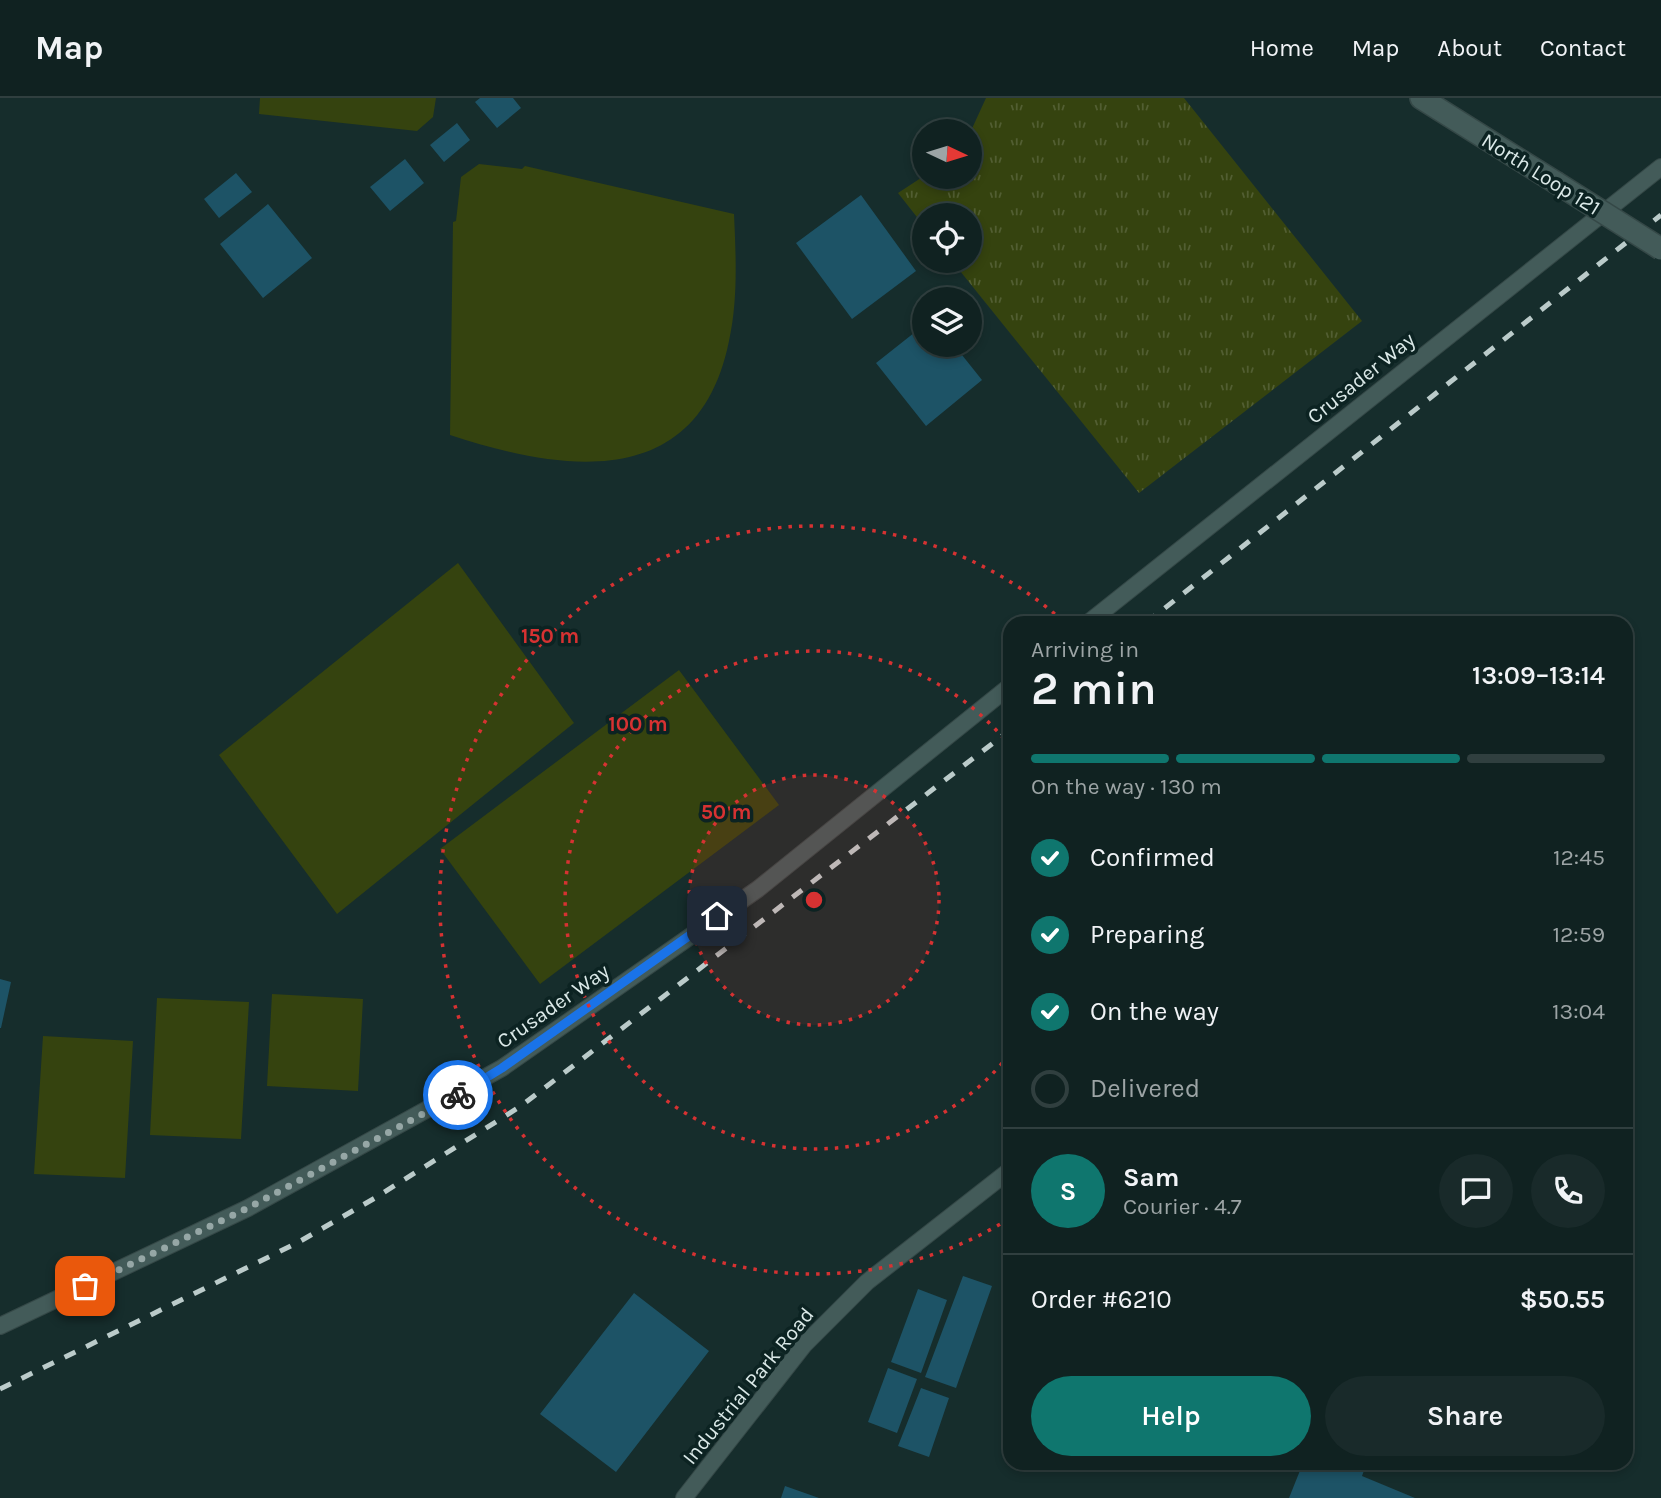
<!DOCTYPE html>
<html lang="en">
<head>
<meta charset="utf-8">
<style>
	:root { --surface:#102221; --page:#192a2a; --text:#f1f3f6; --muted:#9ca4a5; --line:#303f3f; --accent:#0f766e }
	body { margin:0; font-family:Karla,sans-serif; background:var(--page); color:var(--text); height:100vh; display:flex; flex-direction:column; font-size:26px; white-space:nowrap }
	* { box-sizing:border-box; margin:0 }
	p { font-size:23px; color:var(--muted) }
	.icon { flex:none; width:38px; height:38px; fill:none; stroke:currentColor; stroke-width:2; stroke-linecap:round; stroke-linejoin:round }
	.map { position:relative; flex:1; overflow:hidden }
	.side { position:absolute; left:1003px; top:518px; width:630px; height:854px; display:flex; flex-direction:column; background:var(--surface); border-radius:21px; box-shadow:0 4px 10px #0003,0 0 0 2px var(--line) }
	.side>* { flex:none }
	.needle { width:46px; rotate:94deg }
	.fabs { position:absolute; left:912px; top:21px; display:grid; gap:14px }
	.fabs a { display:grid; place-items:center; width:70px; height:70px; border-radius:50%; background:var(--surface); box-shadow:0 4px 10px #0003,0 0 0 2px var(--line); font-size:35px }
	.pin { position:absolute; display:grid; place-items:center; width:60px; height:60px; color:#fff; margin:-30px; border-radius:14px; box-shadow:0 4px 10px #0006 }
	.courier { position:absolute; display:grid; place-items:center; width:70px; height:70px; margin:-35px; border:5px solid #1a73e8; border-radius:50%; background:#fff; color:#222; box-shadow:0 2px 9px #0007 }
	.head em { font-style:normal; font-weight:600 }
	.head div { display:flex; flex-direction:column-reverse }
	.head { display:flex; align-items:center; justify-content:space-between; height:119px; padding:0 28px }
	h1 { font-size:46px; font-weight:600; line-height:52px }
	.bar { display:grid; grid-template-columns:repeat(4,1fr); gap:10px 7px; align-content:center; height:84px; padding:0 28px }
	.bar i { height:9px; border-radius:5px; background:var(--line) }
	.bar .current { background:var(--accent) }
	.bar p { grid-column:span 4 }
	.line { display:flex; align-items:center; gap:18px; padding:0 28px; border-top:2px solid var(--line) }
	.line div { flex:1 }
	.round { display:grid; place-items:center; flex:none; width:74px; height:74px; border-radius:37px; background:var(--page) }
	ol { padding:0 28px; list-style:none }
	li { display:flex; align-items:center; gap:21px; height:77px }
	li p { margin-inline-start:auto }
	li .icon { padding:7px; border-radius:50%; background:var(--accent); color:#fff; stroke-width:4 }
	li:last-child { color:var(--muted) }
	li i { width:38px; height:38px; border:4px solid var(--line); border-radius:50% }
	.action { display:flex; gap:14px; margin-top:auto; padding:14px 28px }
	.action a { flex:1; height:80px; border-radius:42px; background:var(--accent); color:#fff; font-size:28px; font-weight:600; line-height:80px; text-align:center }
	.action a+a { background:var(--page); color:var(--text) }
	header { display:flex; align-items:center; gap:42px; box-sizing:border-box; height:98px; padding:0 35px; background:var(--surface); border-bottom:2px solid var(--line) }
	header strong { font-size:33px }
	nav { display:flex; gap:38px; margin-inline-start:auto; font-size:24px }
	.map>svg:first-child { display:block }
</style>
</head>
<body>
<header>
<strong>Map</strong>
<nav><a>Home</a><a>Map</a><a>About</a><a>Contact</a></nav>
</header>
<div class="map">
<svg width="1661" height="1400" viewBox="0 0 1661 1400">
	<defs>
		<pattern id="grass-tufts" width="24" height="20" patternUnits="userSpaceOnUse" patternTransform="scale(1.75)"><rect width="24" height="20" fill="#35430f"/><path d="M3 7l-1-3M5 7V3M7 7l1-3M15 17l-1-3M17 17v-4M19 17l1-3" fill="none" stroke="#525e32"/></pattern>
	</defs>
	<rect width="100%" height="100%" fill="#162d2c"/>
	<!-- grass -->
	<path fill="url(#grass-tufts)" d="M986,0h198l178,223 -223,172 -187,-232h18v-46h-46v11l-26,-33 26,-17 46,1v-44z"/>
	<!-- garden -->
	<path fill="#35430f" d="M260,0h176l-3,19 -16,14 -158,-17z
		M479,66l43,5 3,-3 209,48c2,43 4,86 -5,127 -31,152 -166,131 -279,94l3,-213 3,-1 5,-44z
		M458,465l116,160 -237,191 -118,-159z
		M679,572l100,135 -239,179 -100,-135z
		M272,896l91,5 -5,92 -91,-5z
		M157,900l92,4 -8,137 -91,-4z
		M43,938l90,5 -8,137 -91,-4z"/>
	<!-- building -->
	<path fill="#1d5366" d="M480,0h33l8,10 -24,20 -22,-26z
		M457,25l13,17 -26,22 -14,-17z
		M405,61l19,24 -34,28 -20,-24z
		M236,75l16,19 -33,26 -15,-19z
		M861,97l55,76 -64,48 -56,-76z
		M268,106l44,54 -49,40 -43,-54z
		M924,227v20h30l28,35 -56,46 -50,-63z
		M0,881l11,3 -10,46h-1z
		M963,1178l29,10 -36,102 -31,-11z
		M918,1191l29,11 -26,73 -30,-11z
		M634,1195l75,58 -93,121 -76,-58z
		M888,1270l29,11 -20,54 -29,-11z
		M921,1290l28,10 -20,59 -31,-11z
		M1303,1365h22l17,7 3,-7h17l4,2 -4,11 53,22h-126z
		M785,1388l34,12h-38z"/>
	<g fill="none" stroke-linecap="round" stroke-linejoin="round">
		<!-- street casing -->
		<g stroke="#354847" stroke-width="18">
			<path id="street" d="M1088,525l573,-456
				M0,1228l248,-118 254,-140 256,-179 252,-203
				M684,1400l120,-153 63,-63 143,-112"/>
		</g>
		<!-- secondary casing -->
		<g stroke="#354847" stroke-width="24">
			<path id="secondary" d="M1421,0l134,84"/>
		</g>
		<!-- street -->
		<use href="#street" stroke="#435b59" stroke-width="16"/>
		<!-- secondary -->
		<use href="#secondary" stroke="#435b59" stroke-width="21"/>
		<!-- rail -->
		<path stroke="#bbcbca" stroke-width="5" stroke-dasharray="12 12" stroke-linecap="butt" d="M1146,525l515,-408
			M0,1291l297,-146 78,-45 146,-92 489,-376"/>
		<!-- secondary-bridge casing -->
		<g stroke="#354847" stroke-width="24" stroke-linecap="butt">
			<path id="secondary-bridge" d="M1555,84l106,67"/>
		</g>
		<!-- secondary-bridge -->
		<use href="#secondary-bridge" stroke="#435b59" stroke-width="21"/>
	</g>
	<g fill="none" stroke-linecap="round" stroke-linejoin="round">
		<!-- done -->
		<path stroke="#96a7a6" stroke-width="7" stroke-dasharray="0 12.6" d="M85,1188l163,-78 210,-113"/>
		<!-- route -->
		<path stroke="#1a73e8" stroke-width="9" d="M458,997l44,-27 215,-152"/>
	</g>
	<!-- distance rings -->
	<circle cx="814" cy="802" r="125" fill="#d63232" fill-opacity=".12"/>
	<g fill="none" stroke="#d63232" stroke-width="3.5" stroke-dasharray="3.5 7">
		<circle cx="814" cy="802" r="125"/>
		<path d="M1009 957A249 249 0 1 1 1009 647"/>
		<path d="M1009 1121A374 374 0 1 1 1064 524"/>
	</g>
	<g text-anchor="middle" stroke-width="7" stroke-linejoin="round" paint-order="stroke">
		<!-- street labels -->
		<g font-size="21" fill="#dbe9e8" stroke="#0c2322">
			<text transform="translate(1541 76) rotate(32)" y="7">North Loop 121</text>
			<text transform="translate(1361 280) rotate(-39)" y="7">Crusader Way</text>
			<text transform="translate(553 908) rotate(-35)" y="7">Crusader Way</text>
			<text transform="translate(748 1288) rotate(-51)" y="7">Industrial Park Road</text>
		</g>
	</g>
	<circle cx="814" cy="802" r="10" fill="#d63232" stroke="#0c2322" stroke-width="3.5"/>
	<g font-size="21" text-anchor="middle" font-weight="bold" fill="#d63232" stroke="#0c2322" stroke-width="7" stroke-linejoin="round" paint-order="stroke">
		<text x="550" y="545">150 m</text>
		<text x="638" y="633">100 m</text>
		<text x="726" y="721">50 m</text>
	</g>
</svg>
<div class="fabs">
<a><svg class="needle" viewBox="-14 -14 28 28"><path d="M0-13l5 13h-10z" fill="#e53935"/><path d="M0 13l5-13h-10z" fill="#9ca4a5"/></svg></a>
<a><svg class="icon" aria-label="locate" viewBox="0 0 24 24"><circle cx="12" cy="12" r="6"/><path d="M12 2v4M12 18v4M2 12h4M18 12h4"/></svg></a>
<a><svg class="icon" aria-label="layers" viewBox="0 0 24 24"><path d="M12 4l9 5-9 5-9-5zM3 14l9 5 9-5"/></svg></a>
</div>
<div class="pin" style="left:85px;top:1188px;background:#ea580c"><svg class="icon" aria-label="bag" viewBox="0 0 24 24"><path d="M5 8h14l-1 12H6zM9 8a3 3 0 0 1 6 0"/></svg></div>
<div class="pin" style="left:717px;top:818px;background:#1f2937"><svg class="icon" aria-label="home" viewBox="0 0 24 24"><path d="M3 11l9-7 9 7M6 9v11h12V9"/></svg></div>
<div class="courier" style="left:458px;top:997px"><svg class="icon" aria-label="bike" viewBox="0 0 24 24"><circle cx="6" cy="16" r="4"/><circle cx="18" cy="16" r="4"/><path d="M6 16l4-8h5l3 8M10 8l3 8H6M13 5h3"/></svg></div>
<section class="side">
<div class="head"><div><h1>2 min</h1><p>Arriving in</p></div><em>13:09–13:14</em></div>
<div class="bar"><i class="current"></i><i class="current"></i><i class="current"></i><i></i><p>On the way · 130 m</p></div>
<ol>
<li><svg class="icon" aria-label="check" viewBox="0 0 24 24"><path d="M5 12l5 5 9-10"/></svg>Confirmed<p>12:45</p></li>
<li><svg class="icon" aria-label="check" viewBox="0 0 24 24"><path d="M5 12l5 5 9-10"/></svg>Preparing<p>12:59</p></li>
<li><svg class="icon" aria-label="check" viewBox="0 0 24 24"><path d="M5 12l5 5 9-10"/></svg>On the way<p>13:04</p></li>
<li><i></i>Delivered</li>
</ol>
<div class="line" style="height:126px"><b class="round" style="background:var(--accent);color:#fff">S</b><div><b>Sam</b><p>Courier · 4.7</p></div><a class="round"><svg class="icon" aria-label="chat" viewBox="0 0 24 24"><path d="M4 5h16v11H9l-5 4z"/></svg></a><a class="round"><svg class="icon" aria-label="phone" viewBox="0 0 24 24"><path d="M5 4h4l2 5-3 2q2 4 5 5l2-3 5 2v4C11 20 4 13 5 4z"/></svg></a></div>
<div class="line" style="height:91px"><div>Order #6210</div><b>$50.55</b></div>
<div class="action"><a>Help</a><a>Share</a></div>
</section>
</div>
</body>
</html>
